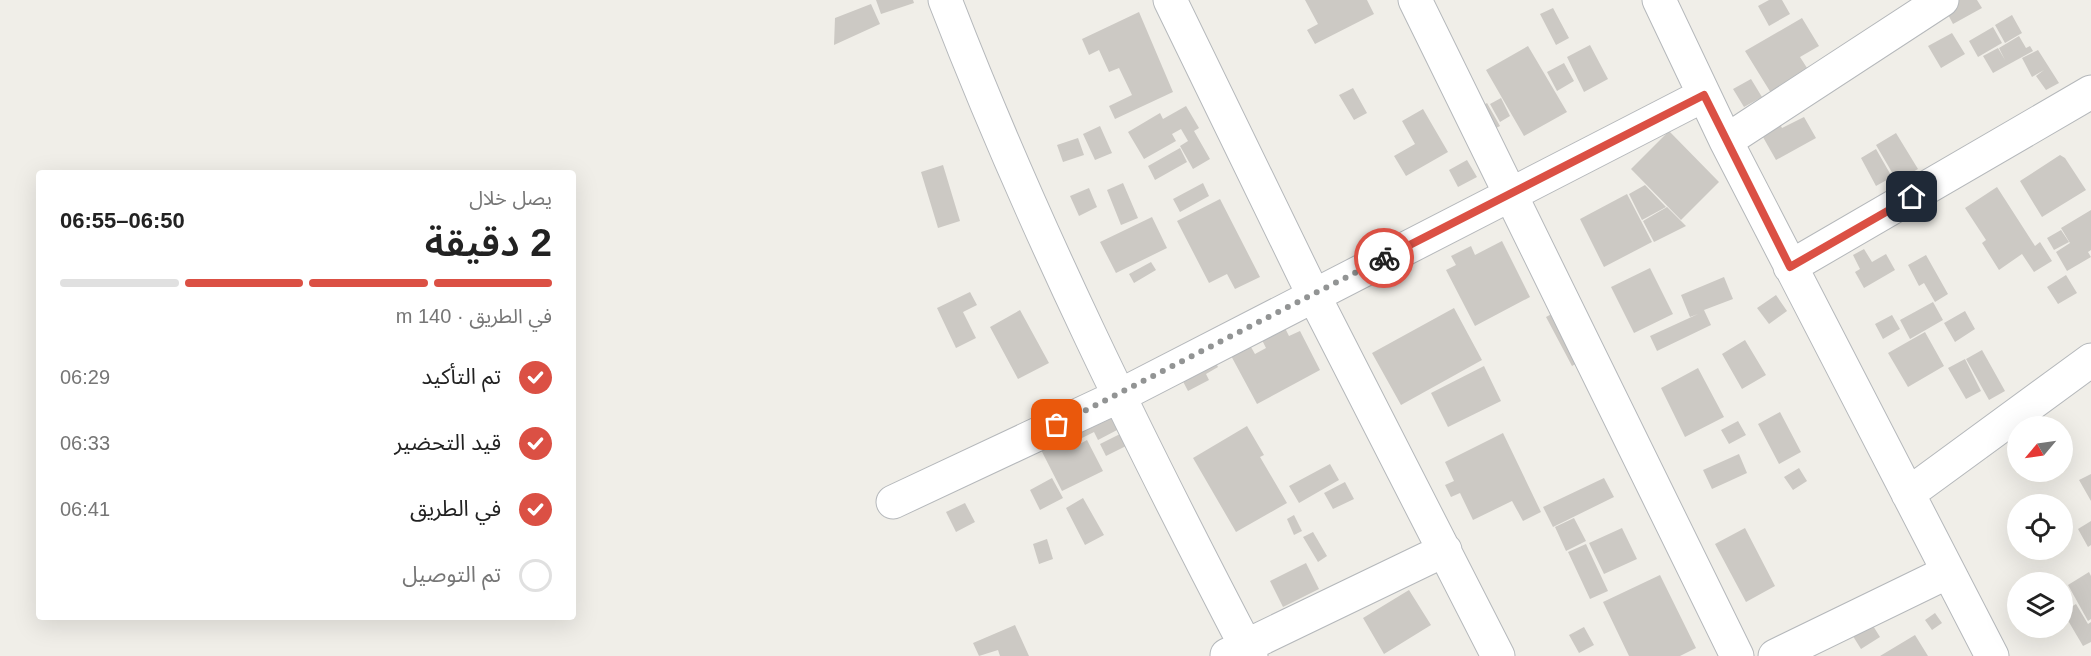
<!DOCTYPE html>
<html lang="ar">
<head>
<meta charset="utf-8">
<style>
	:root { --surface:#fff; --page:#f6f6f6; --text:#222; --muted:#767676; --line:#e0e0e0; --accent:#db5044 }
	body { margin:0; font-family:Arial,"Noto Sans Arabic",sans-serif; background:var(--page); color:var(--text); direction:rtl; height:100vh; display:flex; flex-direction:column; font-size:22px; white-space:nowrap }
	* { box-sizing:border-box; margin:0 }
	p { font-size:20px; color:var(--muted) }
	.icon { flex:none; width:33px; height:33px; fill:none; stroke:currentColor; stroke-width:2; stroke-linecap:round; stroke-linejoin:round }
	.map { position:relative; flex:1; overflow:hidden; direction:ltr }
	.drawer { position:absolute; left:36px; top:170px; width:540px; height:450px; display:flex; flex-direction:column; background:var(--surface); border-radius:6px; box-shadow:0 6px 24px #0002; direction:rtl }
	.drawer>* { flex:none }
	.needle { width:39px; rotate:241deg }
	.fabs { position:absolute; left:2007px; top:416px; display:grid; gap:12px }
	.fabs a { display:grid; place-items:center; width:66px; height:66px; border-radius:50%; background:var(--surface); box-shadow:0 6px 24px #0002; font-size:30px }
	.pin { position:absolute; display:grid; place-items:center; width:51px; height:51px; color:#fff; margin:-26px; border-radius:12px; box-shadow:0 3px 9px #0006 }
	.courier { position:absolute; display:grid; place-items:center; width:60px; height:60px; margin:-30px; border:4px solid #db5044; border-radius:50%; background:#fff; color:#222; box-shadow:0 2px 8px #0007 }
	.summary em { font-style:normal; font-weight:600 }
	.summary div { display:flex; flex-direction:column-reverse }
	.summary { display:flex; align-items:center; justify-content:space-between; height:102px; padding:0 24px }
	h1 { font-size:39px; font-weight:600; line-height:45px }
	.bar { display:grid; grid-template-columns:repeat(4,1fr); gap:9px 6px; align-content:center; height:72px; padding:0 24px }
	.bar i { height:8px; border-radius:4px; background:var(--line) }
	.bar .current { background:var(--accent) }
	.bar p { grid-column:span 4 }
	ol { padding:0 24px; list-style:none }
	li { display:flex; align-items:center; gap:18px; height:66px }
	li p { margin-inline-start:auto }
	li .icon { padding:6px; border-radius:50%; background:var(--accent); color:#fff; stroke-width:4 }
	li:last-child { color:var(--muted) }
	li i { width:33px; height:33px; border:3px solid var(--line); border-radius:50% }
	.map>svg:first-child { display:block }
</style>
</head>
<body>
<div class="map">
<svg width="2091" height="656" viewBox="0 0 2091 656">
	<rect width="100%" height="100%" fill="#f0eee8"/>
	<!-- building -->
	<path fill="#ccc9c4" d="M876,0h37l1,3 -33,11z
		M1305,0h62l7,14 -59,30 -8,-14 11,-6z
		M1769,0h13l8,14 -21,12 -11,-20z
		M1956,0h21l5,8 -29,16 -9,-17z
		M871,4l9,20 -46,21 1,-27z
		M1553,8l16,30 -13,7 -16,-31z
		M1139,12l34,80 -58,27 -6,-13 23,-11 -13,-27 -10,4 -10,-22 -10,5 -7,-16z
		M2012,15l10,18 -17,10 -10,-18z
		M1802,18l17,28 -19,11 9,14 -38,22 -26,-42z
		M1993,27l9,16 -24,14 -9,-16z
		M1952,33l13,21 -24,14 -13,-22z
		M2019,36l7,12 4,-2 3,5 -40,22 -10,-17 15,-8 7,12 -6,-12z
		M1590,45l18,34 -24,13 -17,-35z
		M1528,46l39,66 -43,24 -38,-66z
		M2038,50l21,33 -13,7 -10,-14 8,-6 -12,7 -10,-19z
		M1564,63l10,18 -17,10 -10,-19z
		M1751,79l11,18 -18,10 -11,-18z
		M1353,88l14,25 -13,7 -15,-25z
		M1501,98l9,18 -10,6 -10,-18z
		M1487,103l13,23 -12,6 -13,-22z
		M1186,106l13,22 -5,3 16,28 -17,10 -13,-23 8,-5 -7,-12 -9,5 4,7 -32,18 -16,-27 32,-19 3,6z
		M1423,109l25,43 -42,24 -12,-20 21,-12 -13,-23z
		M1804,117l12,21 -40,22 -17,-30 19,-10 4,8z
		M1100,126l12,27 -17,7 -12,-26z
		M1669,131l50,51 -38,38 -50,-51z
		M1896,133l22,36 -21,12 -21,-36z
		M1078,138l6,17 -21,7 -6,-17z
		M1180,148l7,14 -32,18 -7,-14z
		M1876,149l16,28 -16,9 -15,-28z
		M2060,155l5,3 21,32 -44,27 -22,-36z
		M1467,160l10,17 -19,10 -9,-17z
		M943,165l17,56 -22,7 -17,-56z
		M1123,183l15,35 -17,7 -14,-35z
		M1203,183l6,13 -29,16 -7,-13z
		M1645,185l21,22 -24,13 -13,-26z
		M1997,187l38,59 5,-4 12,19 -18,11 -12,-18 -23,16 -17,-27 4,-3 -21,-32z
		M1089,188l8,19 -18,9 -9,-20z
		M1627,194l25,48 -48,25 -24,-48z
		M1220,199l40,78 -25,12 -8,-15 -18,9 -32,-62z
		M1667,207l19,19 -32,16 -11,-21z
		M2091,210v40l-3,2 3,5 -24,14 -11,-19 14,-9 -9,-15z
		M1152,217l15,31 -51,25 -16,-31z
		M2061,230l8,12 -15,8 -7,-12z
		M1502,241l28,56 -55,29 -29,-56 10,-5 -5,-9 20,-10 4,9z
		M1864,249l8,13 14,-8 9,16 -31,18 -9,-16 5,-3 -7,-14z
		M1926,255l22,39 -13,8 -11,-19 -5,3 -11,-21z
		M1151,262l5,8 -22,13 -5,-9z
		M1650,268l23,46 -39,19 -23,-46z
		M2066,275l11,18 -19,11 -11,-17z
		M1724,277l9,22 -29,11 7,15 -54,26 -7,-15 48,-22 -8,3 -9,-22z
		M970,292l7,13 -14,7 13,26 -20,10 -19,-40z
		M1776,295l11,16 -18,13 -12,-16z
		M1933,302l10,18 -33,19 -10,-19z
		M1454,308l28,52 -81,45 -29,-52z
		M1020,310l29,53 -31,16 -28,-52z
		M1559,310l25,49 -12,7 -26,-49z
		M1965,311l10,18 -20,13 -11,-19z
		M1892,315l8,14 -17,10 -8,-15z
		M1284,326l5,10 11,-5 20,39 -63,34 -28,-52 19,-10 7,12 11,-6 -5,-10z
		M1925,332l19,34 -36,21 -20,-34z
		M1745,340l21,35 -24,14 -20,-35z
		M1982,350l23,41 -16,9 -23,-41z
		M1211,353l7,14 -12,7 3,6 -21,11 -11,-21z
		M1965,359l16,32 -15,8 -18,-31z
		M1484,366l17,35 -53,26 -17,-34z
		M1698,368l26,49 -39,20 -24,-49z
		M1109,407l10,22 -21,11 -4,-8 -14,7 -7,-15z
		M1780,412l21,40 -22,12 -21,-40z
		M1738,421l8,14 -17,9 -8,-14z
		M1247,426l17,29 -4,2 27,46 -51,29 -43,-74z
		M1065,429l9,18 13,-7 16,31 -41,20 -25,-49z
		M1503,433l38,79 -18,9 -11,-20 -39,19 -13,-27 -9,4 -6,-12 9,-4 -9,-19z
		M1120,434l6,12 -20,10 -6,-12z
		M1739,454l8,19 -35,16 -9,-19z
		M1330,464l9,16 -40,23 -10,-17z
		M1799,468l8,13 -14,9 -9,-13z
		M2091,474v27l-12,-21z
		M1052,478l11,20 -23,12 -10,-20z
		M1604,478l10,19 -61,30 -10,-20z
		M1345,482l9,17 -21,10 -9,-16z
		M1083,498l21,37 -19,10 -19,-37z
		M965,503l10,19 -19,10 -10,-20z
		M1294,515l8,16 -8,4 -7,-16z
		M1574,518l12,23 -20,10 -11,-24z
		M2091,521v24l-3,2 -10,-18z
		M1622,528l15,31 -33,15 -15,-31z
		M1745,528l30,58 -29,16 -31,-58z
		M1313,532l14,24 -9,6 -15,-25z
		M1047,539l6,20 -14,5 -6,-20z
		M1586,544l22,47 -18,8 -22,-47z
		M1306,563l13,26 -36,18 -13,-26z
		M2089,572l2,4v43l-3,2 -20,-36z
		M1660,575l36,73 -16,8h-51l-26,-54z
		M1409,590l22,35 -47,29 -21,-36z
		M2076,604l12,20 3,-2v20l-8,4 -20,-34z
		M1865,613l15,24 -19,12 -15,-24z
		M1935,613l7,10 -10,7 -7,-10z
		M1015,625l14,31h-29l-2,-6 -19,6 -6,-13z
		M1584,627l10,18 -15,8 -10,-18z
		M1915,635l13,21h-48z"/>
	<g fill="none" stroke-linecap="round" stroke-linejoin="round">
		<!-- minor casing -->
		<g stroke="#b5b8bb" stroke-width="35">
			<path id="minor" d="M945,0c87,225 194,442 306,656
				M1170,0l143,294 185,362
				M1415,0l322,656
				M1659,0l67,141 266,515
				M1726,141l216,-141
				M1790,267l301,-175
				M1908,494l183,-134
				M893,502l226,-106 585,-301
				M1227,655l218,-105
				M1775,656l173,-84"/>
		</g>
		<!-- minor -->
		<use href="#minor" stroke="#fff" stroke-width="33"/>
	</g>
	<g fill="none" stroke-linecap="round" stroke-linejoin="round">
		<!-- done -->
		<path stroke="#929494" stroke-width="6" stroke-dasharray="0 10.8" d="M1057,425l327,-167"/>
		<!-- route -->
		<path stroke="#db5044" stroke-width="8" d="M1384,258l320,-163 86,172 122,-70"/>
	</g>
</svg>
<div class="fabs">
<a><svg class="needle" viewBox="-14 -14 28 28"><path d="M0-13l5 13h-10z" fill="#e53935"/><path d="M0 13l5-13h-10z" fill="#767676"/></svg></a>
<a><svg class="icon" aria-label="locate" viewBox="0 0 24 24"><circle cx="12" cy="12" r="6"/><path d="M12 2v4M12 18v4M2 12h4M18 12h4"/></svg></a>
<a><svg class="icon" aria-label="layers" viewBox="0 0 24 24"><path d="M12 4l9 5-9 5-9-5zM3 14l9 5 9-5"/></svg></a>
</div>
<div class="pin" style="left:1057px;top:425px;background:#ea580c"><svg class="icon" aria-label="bag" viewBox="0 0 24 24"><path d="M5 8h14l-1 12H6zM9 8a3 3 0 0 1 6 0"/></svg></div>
<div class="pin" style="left:1912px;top:197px;background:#1f2937"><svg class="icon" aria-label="home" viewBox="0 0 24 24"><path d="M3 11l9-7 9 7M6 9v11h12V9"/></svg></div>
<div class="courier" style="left:1384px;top:258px"><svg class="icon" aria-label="bike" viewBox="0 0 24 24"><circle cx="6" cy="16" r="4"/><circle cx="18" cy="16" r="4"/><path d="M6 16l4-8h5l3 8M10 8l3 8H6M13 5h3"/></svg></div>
<section class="drawer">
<div class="summary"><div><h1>2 دقيقة</h1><p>يصل خلال</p></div><em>06:50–06:55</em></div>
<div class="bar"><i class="current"></i><i class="current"></i><i class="current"></i><i></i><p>في الطريق · 140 m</p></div>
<ol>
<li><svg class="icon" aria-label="check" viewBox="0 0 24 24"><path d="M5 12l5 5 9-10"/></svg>تم التأكيد<p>06:29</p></li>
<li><svg class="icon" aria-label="check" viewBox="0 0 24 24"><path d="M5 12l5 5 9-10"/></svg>قيد التحضير<p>06:33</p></li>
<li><svg class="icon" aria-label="check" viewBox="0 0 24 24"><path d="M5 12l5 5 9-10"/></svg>في الطريق<p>06:41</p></li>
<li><i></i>تم التوصيل</li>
</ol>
</section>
</div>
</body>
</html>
